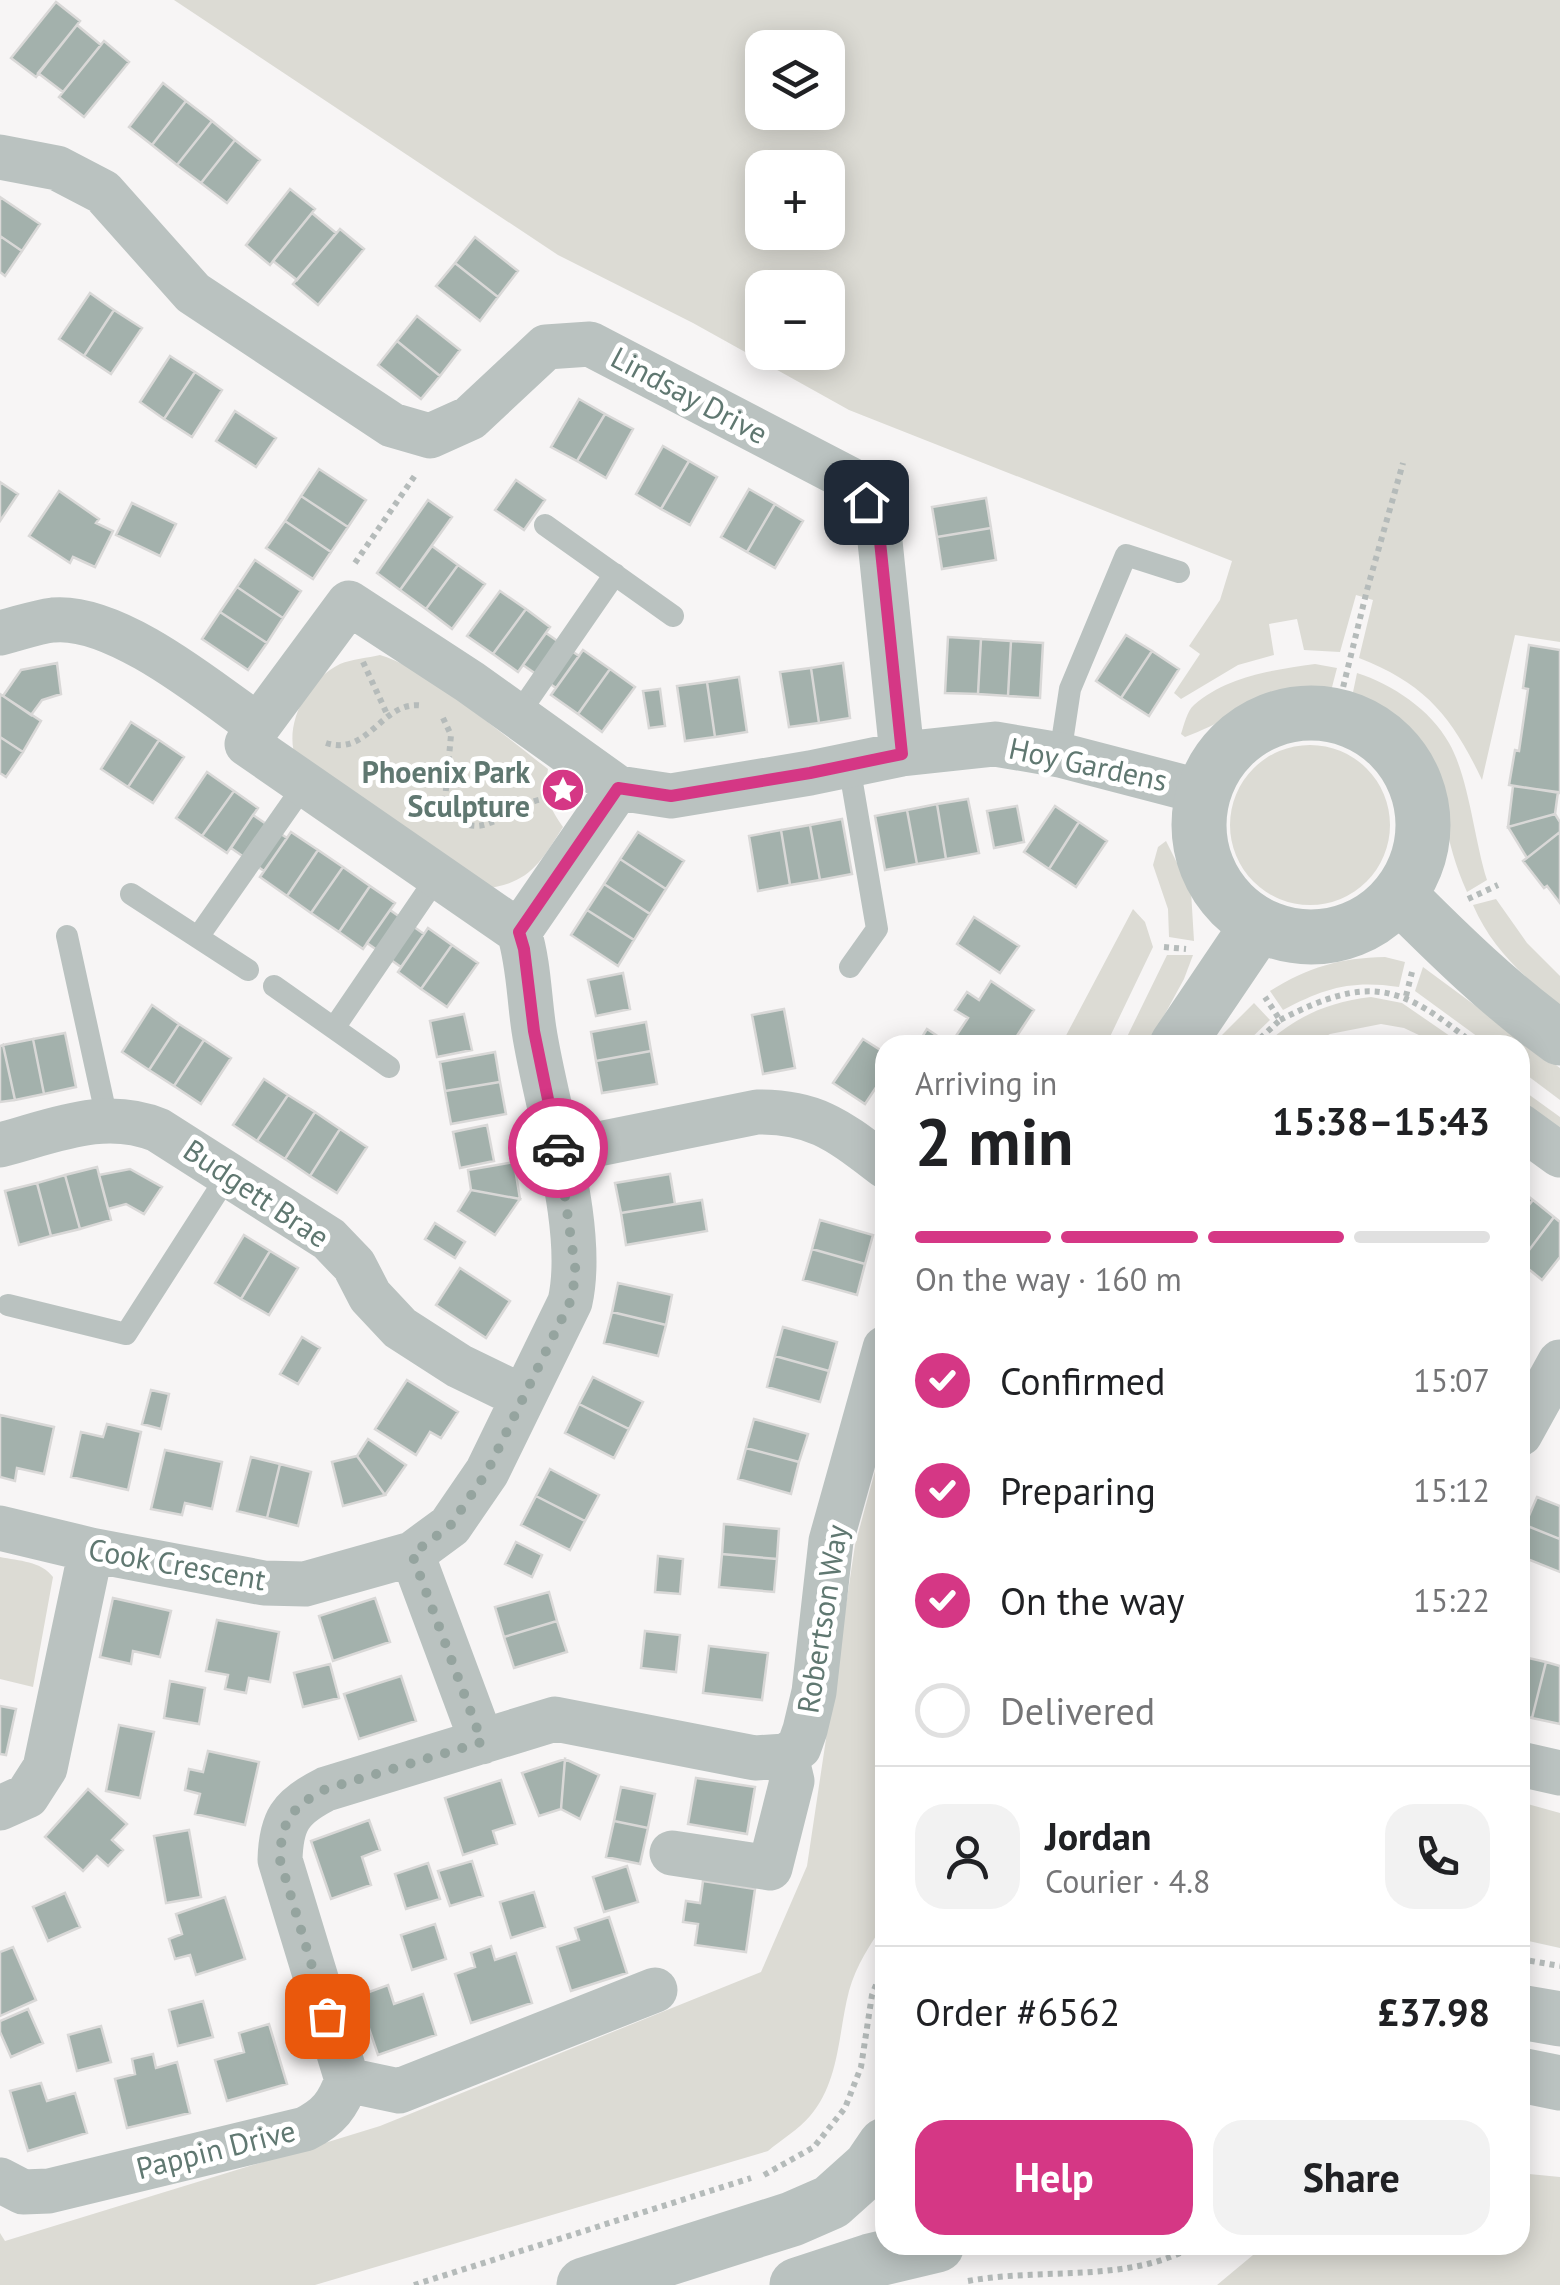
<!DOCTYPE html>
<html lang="en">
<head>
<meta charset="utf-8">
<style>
	:root { --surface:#fff; --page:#f2f2f2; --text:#202124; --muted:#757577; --line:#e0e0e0; --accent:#d53785 }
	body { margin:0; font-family:"PT Sans",sans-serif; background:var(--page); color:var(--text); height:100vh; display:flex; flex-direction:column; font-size:38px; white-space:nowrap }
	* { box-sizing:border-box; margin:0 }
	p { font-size:32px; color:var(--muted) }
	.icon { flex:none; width:55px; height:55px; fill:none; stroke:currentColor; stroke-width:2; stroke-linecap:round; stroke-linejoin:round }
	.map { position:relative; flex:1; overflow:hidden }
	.panel { position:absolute; left:875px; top:1035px; width:655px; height:1220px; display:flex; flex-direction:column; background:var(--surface); border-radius:30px; box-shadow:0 5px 25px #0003 }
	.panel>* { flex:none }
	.fabs { position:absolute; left:745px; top:30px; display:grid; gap:20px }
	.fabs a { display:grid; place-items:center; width:100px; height:100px; border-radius:20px; background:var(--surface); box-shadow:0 5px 25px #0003; font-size:50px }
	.pin { position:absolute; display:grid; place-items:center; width:85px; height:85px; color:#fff; margin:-42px; border-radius:20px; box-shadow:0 5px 15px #0006 }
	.courier { position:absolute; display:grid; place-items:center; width:100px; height:100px; margin:-50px; border:8px solid #d53785; border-radius:50%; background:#fff; color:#222; box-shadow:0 2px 12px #0007 }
	.overview em { font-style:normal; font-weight:700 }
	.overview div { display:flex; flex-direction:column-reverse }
	.overview { display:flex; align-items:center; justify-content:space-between; height:170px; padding:0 40px }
	h1 { font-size:65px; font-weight:700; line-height:75px }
	.bar { display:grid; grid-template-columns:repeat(4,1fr); gap:15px 10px; align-content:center; height:120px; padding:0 40px }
	.bar i { height:12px; border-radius:8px; background:var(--line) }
	.bar .selected { background:var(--accent) }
	.bar p { grid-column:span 4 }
	.line { display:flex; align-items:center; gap:25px; padding:0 40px; border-top:2px solid var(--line) }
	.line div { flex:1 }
	.round { display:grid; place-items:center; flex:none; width:105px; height:105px; border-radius:30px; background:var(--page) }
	ol { padding:0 40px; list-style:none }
	li { display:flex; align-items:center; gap:30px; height:110px }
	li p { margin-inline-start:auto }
	li .icon { padding:10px; border-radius:50%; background:var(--accent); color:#fff; stroke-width:4 }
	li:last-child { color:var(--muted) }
	li i { width:55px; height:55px; border:5px solid var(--line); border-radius:50% }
	.action { display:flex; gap:20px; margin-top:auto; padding:20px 40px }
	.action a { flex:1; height:115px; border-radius:30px; background:var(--accent); color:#fff; font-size:40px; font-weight:700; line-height:115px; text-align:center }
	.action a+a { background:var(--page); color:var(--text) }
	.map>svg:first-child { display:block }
</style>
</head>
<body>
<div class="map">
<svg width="1560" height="2285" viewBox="0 0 1560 2285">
	<rect width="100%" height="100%" fill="#f7f5f5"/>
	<!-- green -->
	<path fill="#dcdbd4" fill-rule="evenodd" d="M174,0h1386v642l-45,-7 -33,145c-30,-63 -56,-96 -123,-122l14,-58 -17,-5 -16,57 -36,-2 -7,-31 -28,5 5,31 -36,10 -57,34 -7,-6 26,-39 -11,-8 31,-46 12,-39 -383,-151 -156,-87 -135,-68zM762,48h66v64h-66zM762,168h66v64h-66zM762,288h66v64h-66z
		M380,655c48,14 125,82 168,114 -4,25 0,37 15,58 -24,38 -35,58 -83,62l-184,-130c-13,-34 11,-79 44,-95 12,-5 28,-6 40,-9z
		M1315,664l22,4 -6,23c-65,-4 -90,25 -146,46l-4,-3c3,-9 6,-23 13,-29 33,-29 79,-35 121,-41z
		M1357,673c35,11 74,37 92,70 20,35 25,96 38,137l-20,12c-40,-89 -9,-144 -115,-195z
		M1230 825a80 80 0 1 1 160 0a80 80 0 1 1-160 0Z
		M1166,841l25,50 3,50 -25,-4 -1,-28 -15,-44 5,-18z
		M1496,899l31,44 33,33v30c-36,-29 -68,-57 -87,-101z
		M1133,909l12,13 8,25 -47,98h-45z
		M1167,955h26l-9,24 -36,66h-25z
		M1385,957l20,5 -6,25c-48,-7 -74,1 -116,23l-13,-19c38,-24 70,-33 115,-34z
		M1423,967l137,101v32l-40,-30v-25h-31l-74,-54z
		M1371,997l31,6 61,42h-23l-36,-17 -23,-4 -51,10 -19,11h-47c33,-29 64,-43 107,-48z
		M1254,1003l16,17 -26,25h-32z
		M1520,1088l40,29v14l-40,-29z
		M885,1434v489c-15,21 -29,43 -36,68 -11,42 -9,90 -39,125 -11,13 -29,24 -42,35l-453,134h-315v-52l5,8 375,-115 381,-154 46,-106 48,-321z
		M0,1557c19,4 41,4 53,20l-20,110 -33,-8z
		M1520,1802l40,11v135l-40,-9z
		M1520,2173l40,4v108h-343l48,-40h255z"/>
	<!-- building -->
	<path fill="#a3b1ac" stroke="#d9d8d7" stroke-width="2.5" d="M56,2l24,19 -44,56 -25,-19z
		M77,25l24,20 -38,47 -25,-19z
		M104,41l25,21 -45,55 -25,-20z
		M163,83l23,18 -34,44 -23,-18z
		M186,101l26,20 -35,44 -25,-20z
		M212,121l23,19 -34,43 -24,-18z
		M235,140l25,20 -33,43 -26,-20z
		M290,189l25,20 -45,56 -24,-20z
		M0,197l40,27 -18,27 -22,-15z
		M312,213l24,20 -39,47 -24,-19z
		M340,229l24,20 -46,56 -25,-21z
		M0,236l22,15 -17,25 -5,-4z
		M475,237l43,34 -20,26 -43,-34z
		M455,263l43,34 -18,24 -44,-35z
		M90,293l24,17 -30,46 -25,-17z
		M114,310l28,18 -31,46 -27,-18z
		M417,316l43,34 -20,26 -43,-35z
		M397,341l43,35 -19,23 -43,-34z
		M170,356l25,16 -31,47 -24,-17z
		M195,372l27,18 -30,47 -28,-18z
		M579,399l26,15 -28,47 -26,-14z
		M235,411l41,27 -20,29 -40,-26z
		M605,414l28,15 -27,49 -29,-17z
		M663,446l26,15 -28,48 -25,-15z
		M689,461l28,16 -27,48 -29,-16z
		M319,469l47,31 -18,27 -47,-31z
		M516,480l29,20 -21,30 -29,-20z
		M0,482l18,12 -18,27z
		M749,489l26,15 -28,48 -26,-15z
		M59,491l40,28 -3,4 17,8 -18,36 -22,-10 -3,6 -41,-27z
		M301,496l47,31 -17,25 -46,-31z
		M986,498l5,30 -54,9 -5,-30z
		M428,500l24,17 -52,73 -23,-17z
		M132,503l44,21 -16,32 -44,-21z
		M775,504l28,17 -28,47 -28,-16z
		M285,521l46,31 -18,27 -47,-31z
		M991,528l5,32 -54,9 -5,-32z
		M432,546l26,19 -32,44 -26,-19z
		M255,560l46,31 -18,27 -46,-31z
		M458,565l27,19 -33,45 -26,-20z
		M237,587l46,31 -16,25 -47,-31z
		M500,591l26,18 -33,45 -26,-18z
		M526,609l24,18 -32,45 -25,-18z
		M220,612l47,31 -19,27 -46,-31z
		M546,633l33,23 -23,32 -33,-23z
		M1126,635l26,16 -31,47 -25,-17z
		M948,637l33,2 -3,55 -33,-1z
		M981,639l30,2 -3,55 -30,-2z
		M1011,641l32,2 -3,55 -32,-2z
		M1529,645l31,5v143l-51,-8 6,-35 4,1 9,-62 -5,-1z
		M583,650l27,19 -32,45 -27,-19z
		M1152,651l27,18 -30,47 -28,-18z
		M57,663l4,31 -19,6 -11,15 -28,-19 18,-26z
		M843,663l7,55 -31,5 -8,-55z
		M811,668l8,55 -30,4 -9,-55z
		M610,669l25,18 -33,45 -24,-18z
		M739,677l8,55 -32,5 -8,-55z
		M707,682l8,55 -30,4 -8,-55z
		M660,689l5,37 -16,2 -6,-37z
		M0,694l41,27 -18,31 -23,-15z
		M131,722l28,18 -31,47 -27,-18z
		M0,737l23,15 -17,25 -6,-4z
		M159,740l25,17 -31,46 -25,-16z
		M207,772l27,19 -32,45 -26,-18z
		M1513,786l45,6 -3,22 -47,13z
		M234,791l24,17 -31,45 -25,-17z
		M968,799l11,54 -33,6 -9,-55z
		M937,804l9,55 -29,5 -10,-54z
		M1017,806l7,36 -30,6 -7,-37z
		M1055,806l24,16 -30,47 -25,-17z
		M907,810l10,54 -32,6 -10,-54z
		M1555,814l5,8v10l-33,26 -19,-31z
		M253,815l34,23 -23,33 -33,-23z
		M842,819l10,55 -32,6 -10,-55z
		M1079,822l28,19 -31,46 -27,-18z
		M810,825l10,55 -30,5 -9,-55z
		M781,830l9,55 -32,6 -9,-55z
		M291,832l27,18 -31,46 -27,-19z
		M638,832l46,29 -18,28 -46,-30z
		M1560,832v71l-13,-17 -3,2 -21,-27z
		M318,850l25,17 -32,46 -24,-17z
		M620,859l46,30 -16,25 -46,-30z
		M343,867l27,19 -31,46 -28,-19z
		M604,884l46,30 -16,26 -47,-30z
		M370,886l25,17 -32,46 -24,-17z
		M390,910l34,24 -23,33 -34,-24z
		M587,910l47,30 -16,26 -47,-31z
		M974,917l45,29 -19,27 -43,-29z
		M428,928l24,17 -31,44 -23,-17z
		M452,945l26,18 -31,44 -26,-18z
		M623,973l7,36 -34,7 -8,-36z
		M991,981l43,29 -23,35h-41l-14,-9 12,-18 -13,-8 12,-18 12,8z
		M152,1005l27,19 -30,46 -27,-18z
		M784,1009l11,59 -32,6 -11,-59z
		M464,1014l8,36 -35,7 -7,-36z
		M646,1022l5,29 -55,10 -5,-29z
		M179,1024l25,16 -30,46 -25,-16z
		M927,1029l24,16h-34z
		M65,1033l11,54 -32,7 -11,-55z
		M33,1039l11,55 -29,6 -12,-55z
		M863,1039l22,14v21l-20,30 -32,-21z
		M204,1040l27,18 -30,46 -27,-18z
		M3,1045l12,55 -15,2v-56z
		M651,1051l6,33 -55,9 -6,-32z
		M495,1052l5,30 -55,9 -5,-29z
		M264,1079l24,16 -31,46 -24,-16z
		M500,1082l6,32 -55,10 -6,-33z
		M288,1095l27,17 -30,47 -28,-18z
		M315,1112l25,17 -30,47 -25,-17z
		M487,1125l7,36 -34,7 -7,-36z
		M340,1129l27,18 -30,46 -27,-17z
		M514,1162l6,37 -49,-9 -3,-20z
		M97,1167l14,53 -31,9 -15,-54z
		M130,1169l32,18 -18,27 -18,-10 -18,5 -9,-34z
		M670,1174l5,30 -54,9 -6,-30z
		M65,1175l15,54 -29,7 -14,-53z
		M37,1183l14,53 -32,9 -14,-54z
		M471,1190l49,9 -25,36 -37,-24z
		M1520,1190l13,10 -13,16z
		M702,1200l5,31 -81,14 -5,-32z
		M1533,1200l21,17 -34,45v-46z
		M1554,1217l6,5v35l-18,23 -22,-18z
		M820,1220l53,15 -8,29 -53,-15z
		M435,1223l30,19 -10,16 -30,-19z
		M244,1235l26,16 -29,48 -26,-16z
		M812,1249l53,15 -8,31 -54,-15z
		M270,1251l28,17 -29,47 -28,-16z
		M460,1268l50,33 -24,37 -50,-33z
		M618,1283l54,12 -6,30 -54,-13z
		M612,1312l54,13 -8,31 -54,-13z
		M783,1327l54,15 -8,29 -54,-15z
		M302,1337l18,11 -22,36 -18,-10z
		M775,1356l54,15 -9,31 -53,-15z
		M593,1377l50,25 -14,27 -50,-25z
		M407,1380l51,32 -17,26 -11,-6 -14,23 -41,-26z
		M151,1390l18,4 -8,35 -19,-5z
		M579,1404l50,25 -15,29 -49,-25z
		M0,1415l54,12 -10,47 -27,-6 -2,13 -15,-4z
		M754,1419l54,15 -9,28 -53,-14z
		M107,1424l34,8 -13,58 -57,-13 10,-45 22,5z
		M368,1439l38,26 -21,30 -28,-39z
		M746,1448l53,14 -8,32 -53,-15z
		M165,1450l57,12 -10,47 -27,-6 -3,12 -31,-6z
		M357,1456l28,39 -42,11 -11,-44z
		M251,1457l29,7 -13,54 -30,-7z
		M280,1464l31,8 -13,54 -31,-8z
		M550,1469l49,26 -14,26 -49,-25z
		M536,1496l49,25 -15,29 -49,-25z
		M1537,1497l23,9v33l-35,-14z
		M724,1524l55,5 -2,30 -55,-5z
		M1525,1525l35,14v33l-40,-16v-18z
		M516,1542l26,13 -10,22 -27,-13z
		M722,1554l55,5 -3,33 -55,-5z
		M658,1556l25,3 -3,35 -25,-2z
		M549,1592l8,29 -53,16 -9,-30z
		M113,1598l58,13 -11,46 -27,-6 -2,13 -31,-7z
		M375,1598l15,44 -57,19 -14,-45z
		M217,1620l62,12 -9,50 -21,-4 -3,15 -21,-4 3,-14 -22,-4z
		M557,1621l10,31 -53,16 -10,-31z
		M645,1631l35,4 -4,37 -35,-4z
		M709,1646l59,7 -6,47 -59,-7z
		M1520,1656l26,6 -14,56 -12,-3z
		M1546,1662l14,4v58l-28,-6z
		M330,1664l9,34 -36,9 -9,-34z
		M401,1676l15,45 -57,18 -15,-45z
		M170,1681l35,7 -6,36 -35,-6z
		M0,1706l16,3 -10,46 -6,-1z
		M119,1725l35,7 -14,66 -34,-7z
		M208,1751l51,11 -14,63 -50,-11 5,-20 -15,-4 4,-21 14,3z
		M565,1759l-4,50 -22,7 -17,-43z
		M565,1759l34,16 -19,44 -19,-10z
		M696,1778l59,9 -8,47 -59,-10z
		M501,1780l14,44 -22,7 4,13 -34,11 -18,-57z
		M621,1787l34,7 -7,34 -34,-7z
		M88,1789l39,35 -15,16 11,10 -15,16 -11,-10 -14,15 -38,-34z
		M369,1820l11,30 -18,7 9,28 -40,14 -20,-58z
		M614,1821l34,7 -8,36 -34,-7z
		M189,1830l12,67 -35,6 -12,-67z
		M472,1861l11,35 -33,10 -12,-35z
		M428,1863l12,36 -34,10 -11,-35z
		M627,1866l11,36 -34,10 -11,-35z
		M703,1881l52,8 -9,63 -51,-7 3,-21 -15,-2 3,-21 14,2z
		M534,1892l11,35 -34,11 -11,-36z
		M65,1893l15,34 -32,14 -15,-34z
		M225,1897l20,62 -49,16 -6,-20 -15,4 -6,-20 13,-5 -6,-20z
		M609,1917l18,56 -56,18 -14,-44 22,-7 -4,-12z
		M435,1924l11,35 -34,11 -11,-35z
		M491,1946l4,14 21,-7 16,50 -61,20 -16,-49 20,-7 -4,-14z
		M13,1947l23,53 -36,16v-64z
		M388,1985l6,19 29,-10 13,41 -58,20 -20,-59z
		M203,2001l10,36 -35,9 -9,-36z
		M28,2009l15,34 -32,14 -11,-25v-11z
		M269,2024l18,60 -60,17 -12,-41 29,-8 -5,-19z
		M101,2026l10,36 -34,9 -9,-36z
		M153,2054l3,14 21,-6 13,51 -63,15 -12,-49 20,-5 -3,-15z
		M41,2083l6,18 28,-8 12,40 -59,18 -18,-60z"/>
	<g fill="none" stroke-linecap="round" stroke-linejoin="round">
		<!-- path -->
		<path stroke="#b5bbba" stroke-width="6" stroke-dasharray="5 5" stroke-linecap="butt" d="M355,563l61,-89
			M363,662l24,52
			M1336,716l31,-126 36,-127
			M443,718l8,17 -6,65c32,65 74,-15 114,1
			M326,743c44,14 56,-45 98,-37
			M1468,899l30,-14
			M1164,947l22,2
			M1406,996l6,-24
			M1280,1020c90,-46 120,-36 195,25
			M1253,1045l27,-25 -15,-23
			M1520,1959l40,7
			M764,2175l50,-28 31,-39 16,-41 11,-72 13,-33
			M968,2281c77,-14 160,3 228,-36
			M414,2285l337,-107"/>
		<!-- service -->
		<path stroke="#bac2c0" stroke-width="22" d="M545,525l128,91
			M517,716l98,-142
			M1060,755l10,-66 56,-134 53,17
			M849,765l28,164 -27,38
			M131,894l117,76
			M67,936l40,183
			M198,937l107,-153
			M274,986l115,81
			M334,1028l103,-151
			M8,1305l118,29 102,-159"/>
		<!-- minor -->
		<path stroke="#bac2c0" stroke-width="45" d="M0,157l57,11 46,24 90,101 199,132 38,11 40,-18 76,-71 44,-3 263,137 25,41 24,232
			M0,633c17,-4 36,-11 53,-13 63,-6 156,71 205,106l-11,18 272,188c10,32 10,66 15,98 12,79 53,197 36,272l-83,170 -37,54 -38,28 -107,30 -41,-1 -173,-33 -91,-22
			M258,726l91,-123 121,79 148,106
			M519,932l99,-144 53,8 139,-23 92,-19 93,-10 65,11 142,37
			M1520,1126l40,29
			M0,1145c54,-14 104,-37 158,-15l171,109 25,26 16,31 30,32 59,38 64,31
			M559,1152l198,-40c59,-1 83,20 128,54
			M1520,1434l40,-72
			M412,1554l70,188
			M1520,1764l40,9
			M0,1808l27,-12 18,-28 46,-218
			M672,1853l98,15 22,-87 -6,-25
			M347,2080l52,11 256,-101
			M0,2180l23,12 26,-1 256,-62c24,-12 33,-24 42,-49l-67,-220c1,-39 10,-53 46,-71l229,-70 200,39 31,-2 13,-9 6,-17 9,-38 17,-151 54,-193"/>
		<!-- tertiary -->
		<path stroke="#bac2c0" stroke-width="55" d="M1199 825a112 112 0 1 1 224 0a112 112 0 1 1-224 0Z
			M1399,895c51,51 102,101 161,143
			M1177,1045l81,-120
			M1520,2012l40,7
			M1520,2075l40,8
			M584,2285l208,-66 39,-17 39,-35 15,-22
			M797,2285l73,-24 67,-16"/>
	</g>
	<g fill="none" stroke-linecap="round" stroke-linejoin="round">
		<!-- done -->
		<path stroke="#95a49f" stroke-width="10" stroke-dasharray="0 18" d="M327,2016l-47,-156c1,-39 11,-53 46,-71l156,-47 -70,-188 38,-28 37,-54 83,-170 6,-28 -18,-126"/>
		<!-- route -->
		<path stroke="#d53785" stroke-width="12" d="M558,1148l-24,-117 -10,-82 -5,-17 99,-144 53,8 139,-23 92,-19 -24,-232 -12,-20"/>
	</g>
	<!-- icons -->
	<defs>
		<g id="sight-disc" transform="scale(2.25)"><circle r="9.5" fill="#d53785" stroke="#fff"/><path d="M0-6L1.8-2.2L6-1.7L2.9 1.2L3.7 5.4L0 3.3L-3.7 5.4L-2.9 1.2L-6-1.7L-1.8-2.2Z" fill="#fff"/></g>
	</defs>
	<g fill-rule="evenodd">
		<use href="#sight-disc" x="563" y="790"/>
	</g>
	<g text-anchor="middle" stroke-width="10" stroke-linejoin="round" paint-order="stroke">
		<!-- street labels -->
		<g font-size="30" fill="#607871" stroke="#fff">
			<text transform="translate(689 396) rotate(28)" y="10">Lindsay Drive</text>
			<text transform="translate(1088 765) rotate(12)" y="10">Hoy Gardens</text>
			<text transform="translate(256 1194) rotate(34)" y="10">Budgett Brae</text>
			<text transform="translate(177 1565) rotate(10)" y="10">Cook Crescent</text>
			<text transform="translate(823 1619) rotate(-81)" y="10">Robertson Way</text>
			<text transform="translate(216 2150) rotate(-14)" y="10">Pappin Drive</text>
		</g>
		<!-- poi labels -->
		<g font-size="30" font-weight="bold" fill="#607871" stroke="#fff" text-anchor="end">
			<text x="530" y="783">Phoenix Park<tspan x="530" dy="34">Sculpture</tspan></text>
		</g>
	</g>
</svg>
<div class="fabs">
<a><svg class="icon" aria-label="layers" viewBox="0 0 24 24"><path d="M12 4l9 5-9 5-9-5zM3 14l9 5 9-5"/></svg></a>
<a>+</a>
<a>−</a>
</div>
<div class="pin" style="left:327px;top:2016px;background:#ea580c"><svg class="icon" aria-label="bag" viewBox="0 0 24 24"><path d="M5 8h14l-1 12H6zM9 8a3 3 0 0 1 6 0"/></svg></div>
<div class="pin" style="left:866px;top:502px;background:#1f2937"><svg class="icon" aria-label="home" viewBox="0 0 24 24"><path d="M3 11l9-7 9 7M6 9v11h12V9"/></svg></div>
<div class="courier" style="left:558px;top:1148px"><svg class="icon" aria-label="car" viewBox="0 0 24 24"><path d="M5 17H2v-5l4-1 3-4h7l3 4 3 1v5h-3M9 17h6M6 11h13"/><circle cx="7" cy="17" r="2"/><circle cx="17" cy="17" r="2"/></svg></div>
<section class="panel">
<div class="overview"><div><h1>2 min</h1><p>Arriving in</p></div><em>15:38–15:43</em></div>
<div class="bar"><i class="selected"></i><i class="selected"></i><i class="selected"></i><i></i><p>On the way · 160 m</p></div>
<ol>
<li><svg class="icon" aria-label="check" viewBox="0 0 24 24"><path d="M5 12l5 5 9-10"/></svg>Confirmed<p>15:07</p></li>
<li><svg class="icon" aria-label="check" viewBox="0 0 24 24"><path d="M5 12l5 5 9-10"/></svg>Preparing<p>15:12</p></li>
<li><svg class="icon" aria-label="check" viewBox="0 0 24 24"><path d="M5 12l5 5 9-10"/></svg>On the way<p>15:22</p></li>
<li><i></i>Delivered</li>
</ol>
<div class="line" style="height:180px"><a class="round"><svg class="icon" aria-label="person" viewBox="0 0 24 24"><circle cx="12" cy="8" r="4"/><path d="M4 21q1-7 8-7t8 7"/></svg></a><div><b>Jordan</b><p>Courier · 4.8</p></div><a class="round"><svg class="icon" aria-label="phone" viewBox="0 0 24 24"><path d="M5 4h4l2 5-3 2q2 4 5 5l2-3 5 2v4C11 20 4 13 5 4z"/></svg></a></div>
<div class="line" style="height:130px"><div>Order #6562</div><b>£37.98</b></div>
<div class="action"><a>Help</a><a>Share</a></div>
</section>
</div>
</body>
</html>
